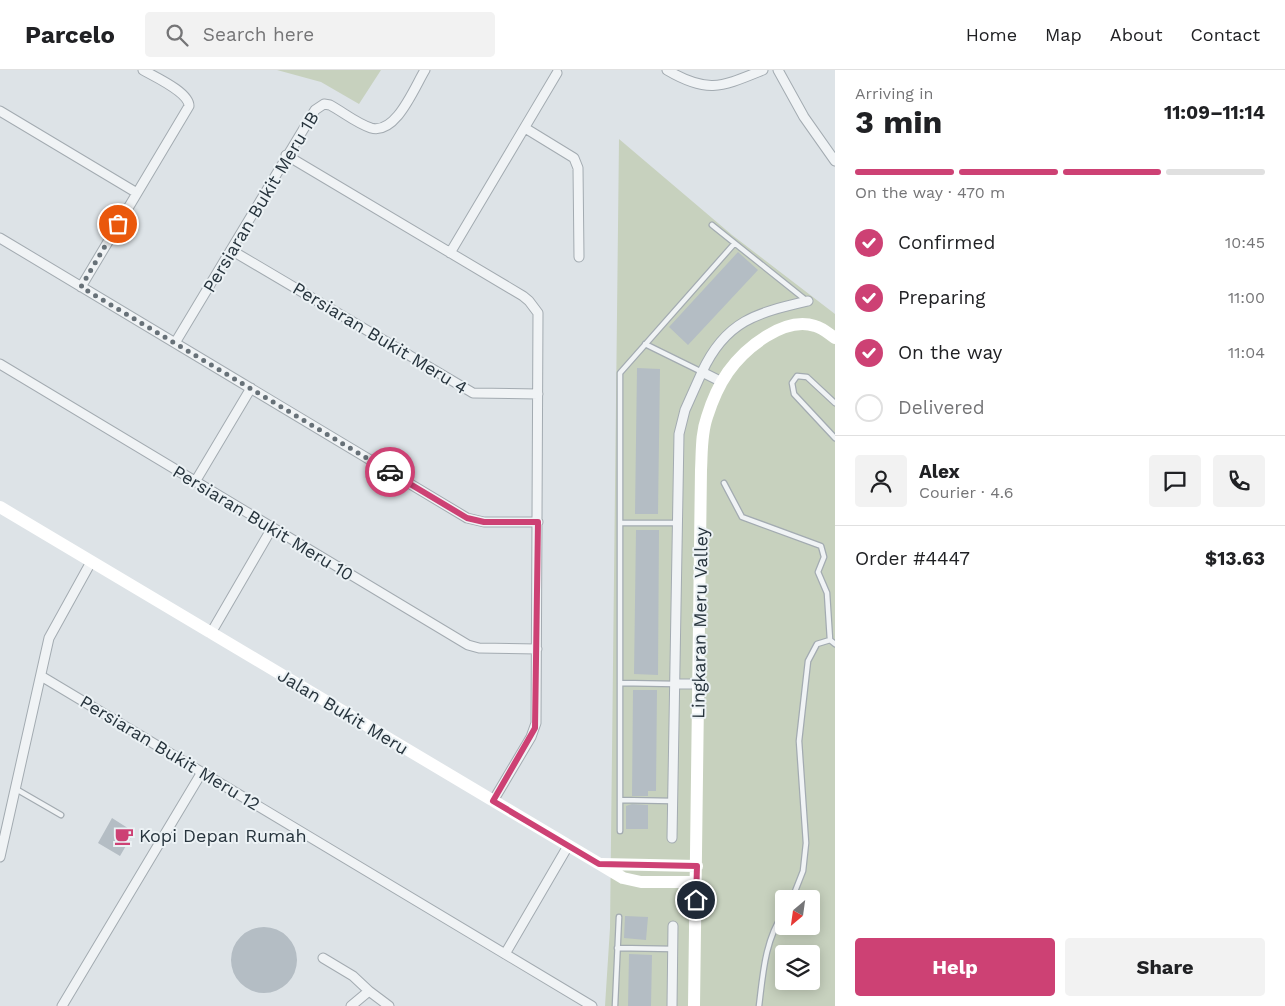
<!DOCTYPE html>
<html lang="en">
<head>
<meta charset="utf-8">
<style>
	:root { --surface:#fff; --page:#f2f2f2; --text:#202124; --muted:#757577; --line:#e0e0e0; --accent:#cd4174 }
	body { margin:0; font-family:"Work Sans",sans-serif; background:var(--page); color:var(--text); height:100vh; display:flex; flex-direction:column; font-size:19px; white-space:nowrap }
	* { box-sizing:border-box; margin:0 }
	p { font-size:16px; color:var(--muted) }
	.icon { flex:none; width:28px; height:28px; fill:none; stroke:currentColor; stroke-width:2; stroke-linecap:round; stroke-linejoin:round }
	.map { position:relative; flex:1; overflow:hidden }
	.details { display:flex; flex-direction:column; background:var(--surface); width:450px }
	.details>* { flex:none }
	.needle { width:32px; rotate:209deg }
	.buttons { position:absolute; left:775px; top:820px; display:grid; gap:10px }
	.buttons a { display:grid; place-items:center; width:45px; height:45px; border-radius:5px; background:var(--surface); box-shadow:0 2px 12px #0003; font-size:25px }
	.pin { position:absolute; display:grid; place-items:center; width:42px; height:42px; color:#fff; margin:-21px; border:2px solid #fff; border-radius:50%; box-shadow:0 1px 5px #0007 }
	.courier { position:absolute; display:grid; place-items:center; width:50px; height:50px; margin:-25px; border:4px solid #cd4174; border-radius:50%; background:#fff; color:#222; box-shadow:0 1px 6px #0007 }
	.head em { font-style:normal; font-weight:700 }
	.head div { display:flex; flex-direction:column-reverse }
	.head { display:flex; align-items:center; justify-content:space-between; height:85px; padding:0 20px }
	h1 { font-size:32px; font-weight:700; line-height:38px }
	.bar { display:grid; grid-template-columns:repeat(4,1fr); gap:8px 5px; align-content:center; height:60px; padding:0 20px }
	.bar i { height:6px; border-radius:4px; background:var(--line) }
	.bar .on { background:var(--accent) }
	.bar p { grid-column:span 4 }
	.line { display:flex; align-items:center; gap:12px; padding:0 20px; border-top:1px solid var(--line) }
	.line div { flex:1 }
	.round { display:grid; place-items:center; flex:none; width:52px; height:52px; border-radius:5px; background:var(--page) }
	ol { padding:0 20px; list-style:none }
	li { display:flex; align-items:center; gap:15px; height:55px }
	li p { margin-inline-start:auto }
	li .icon { padding:5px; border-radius:50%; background:var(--accent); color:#fff; stroke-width:4 }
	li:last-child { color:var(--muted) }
	li i { width:28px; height:28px; border:2px solid var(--line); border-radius:50% }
	.action { display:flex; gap:10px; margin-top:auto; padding:10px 20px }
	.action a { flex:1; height:58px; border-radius:5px; background:var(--accent); color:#fff; font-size:20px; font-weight:700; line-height:58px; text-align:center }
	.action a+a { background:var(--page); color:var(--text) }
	header { display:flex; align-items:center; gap:30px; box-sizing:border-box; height:70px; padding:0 25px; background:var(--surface); border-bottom:1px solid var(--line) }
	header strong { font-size:24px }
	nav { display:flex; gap:28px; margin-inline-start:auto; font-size:18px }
	.search { width:350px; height:45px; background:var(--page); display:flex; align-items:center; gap:12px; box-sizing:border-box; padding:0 18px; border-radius:5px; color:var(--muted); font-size:19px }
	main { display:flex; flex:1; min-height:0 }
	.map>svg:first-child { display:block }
</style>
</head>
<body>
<header>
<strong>Parcelo</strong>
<div class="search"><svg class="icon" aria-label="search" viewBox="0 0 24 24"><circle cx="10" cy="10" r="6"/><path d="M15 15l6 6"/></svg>Search here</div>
<nav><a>Home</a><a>Map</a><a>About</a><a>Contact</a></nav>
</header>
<main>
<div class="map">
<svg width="835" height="936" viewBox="0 0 835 936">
	<rect width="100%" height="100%" fill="#dde3e7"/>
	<!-- green -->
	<path fill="#c7d1be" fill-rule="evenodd" d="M277,0h104l-22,34 -38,-22z
		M619,69l113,96 103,79v692h-230l5,-78zM784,829h27v27h-27zM784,884h27v27h-27z"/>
	<!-- building -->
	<path fill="#b4bdc4" d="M738,182l20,18 -70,75 -19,-18z
		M637,298l23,1 -2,145h-23z
		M636,460h23l-1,145 -24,-1z
		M633,620h24l-1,101h-8v5h-16z
		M632,734l16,1v24h-22v-23z
		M112,748l22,14 -14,24 -22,-13z
		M625,846l23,1 -2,23 -22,-2z
		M231 890a33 33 0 1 1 66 0a33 33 0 1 1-66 0Z
		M629,884l23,1 -1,51h-23z"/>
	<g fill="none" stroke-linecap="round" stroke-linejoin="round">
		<!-- lane casing -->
		<g stroke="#a3abb1" stroke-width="7">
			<path id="lane" d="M712,155l95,76
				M645,274l57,28
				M835,333l-28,-26 -10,-1 -5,7 2,11 41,44
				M724,413l18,34 79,29 3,11 -6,15 9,21 3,47
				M620,453h57
				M620,613l56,1
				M16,719l45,26
				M620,730l52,1
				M620,761v-458l114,-129
				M792,829l11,-28 3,-28 -7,-102 9,-80 9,-17 13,-4 5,4
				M617,878l56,1
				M615,936l4,-89
				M759,936c4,-33 6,-66 25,-94"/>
		</g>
		<!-- street casing -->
		<g stroke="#a3abb1" stroke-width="11">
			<path id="street" d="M667,0c41,24 54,17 96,0
				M778,0l26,47 31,44
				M0,41l137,82
				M525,58l49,30 4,10 1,89
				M286,85l237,141 6,5 9,12 -2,410 -5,14 -38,64
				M0,168l467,280 17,4h54
				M231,180l242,143 65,1
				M450,183l107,-180
				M81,217l108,-181c0,-14 -34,-29 -46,-36
				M175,273l140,-233 9,-6 6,1c13,7 26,18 41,23 25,7 43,-40 54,-58
				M0,294l468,281 11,3 58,1
				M702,302c24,-52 55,-59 106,-71
				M195,412l56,-94
				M211,563l61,-105
				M41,606l551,330
				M676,614h23
				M672,768l7,-404 6,-24 17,-38 20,10
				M0,787l49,-219 42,-76
				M505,884l63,-108
				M323,888l30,18 16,15
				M62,936l140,-234
				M351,936l18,-15 20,15
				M672,936l1,-80"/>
		</g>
		<!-- lane -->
		<use href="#lane" stroke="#f0f3f5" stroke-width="4.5"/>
		<!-- street -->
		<use href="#street" stroke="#f0f3f5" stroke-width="9"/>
		<!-- secondary -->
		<path stroke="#fff" stroke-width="12" d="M0,437l623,371 18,4h55
			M602,794l95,2
			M694,936l7,-536c1,-18 0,-36 6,-53 5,-16 12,-32 21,-45 17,-24 56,-56 87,-46 8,2 14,8 20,12"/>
	</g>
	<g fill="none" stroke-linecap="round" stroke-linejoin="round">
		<!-- done -->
		<path stroke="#677178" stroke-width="5" stroke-dasharray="0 9" d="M118,154l-37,63 309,185"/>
		<!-- route -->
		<path stroke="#cd4174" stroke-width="6" d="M390,402l77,46 17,4h54l-3,206 -42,73 106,63 98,2 -1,34"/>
	</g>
	<!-- icons -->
	<defs>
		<g id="cafe-bare" transform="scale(1.5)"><path d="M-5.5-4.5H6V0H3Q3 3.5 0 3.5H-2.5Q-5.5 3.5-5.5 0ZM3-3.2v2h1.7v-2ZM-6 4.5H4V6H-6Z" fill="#cd4174" stroke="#ecf2f5" stroke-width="2.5" paint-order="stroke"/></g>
	</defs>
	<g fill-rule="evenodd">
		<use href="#cafe-bare" x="124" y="766"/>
	</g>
	<g text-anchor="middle" stroke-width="4" stroke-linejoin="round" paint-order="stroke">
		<!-- street labels -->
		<g font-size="18" fill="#27343d" stroke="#ecf2f5">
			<text transform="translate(261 132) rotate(-59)" y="6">Persiaran Bukit Meru 1B</text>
			<text transform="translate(380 268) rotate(31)" y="6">Persiaran Bukit Meru 4</text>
			<text transform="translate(263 453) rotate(31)" y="6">Persiaran Bukit Meru 10</text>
			<text transform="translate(700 553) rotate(-89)" y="6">Lingkaran Meru Valley</text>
			<text transform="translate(343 642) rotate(31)" y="6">Jalan Bukit Meru</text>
			<text transform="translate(170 683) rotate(31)" y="6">Persiaran Bukit Meru 12</text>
		</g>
		<!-- poi labels -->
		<g font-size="18" fill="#27343d" stroke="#ecf2f5" text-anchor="start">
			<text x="139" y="772">Kopi Depan Rumah</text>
		</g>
	</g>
</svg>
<div class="buttons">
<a><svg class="needle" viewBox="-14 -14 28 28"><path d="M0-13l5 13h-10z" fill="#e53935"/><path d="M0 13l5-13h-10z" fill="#757577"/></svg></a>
<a><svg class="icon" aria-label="layers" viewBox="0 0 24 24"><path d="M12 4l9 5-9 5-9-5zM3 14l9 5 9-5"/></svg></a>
</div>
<div class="pin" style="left:118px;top:154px;background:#ea580c"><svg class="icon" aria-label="bag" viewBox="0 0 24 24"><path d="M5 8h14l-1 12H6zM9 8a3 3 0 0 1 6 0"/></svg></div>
<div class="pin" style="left:696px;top:830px;background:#1f2937"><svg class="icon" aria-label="home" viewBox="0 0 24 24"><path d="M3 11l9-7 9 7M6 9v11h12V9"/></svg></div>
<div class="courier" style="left:390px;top:402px"><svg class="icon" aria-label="car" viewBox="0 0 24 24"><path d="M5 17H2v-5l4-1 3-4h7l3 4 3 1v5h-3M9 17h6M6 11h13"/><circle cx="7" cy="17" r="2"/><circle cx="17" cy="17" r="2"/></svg></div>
</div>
<section class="details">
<div class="head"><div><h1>3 min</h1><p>Arriving in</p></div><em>11:09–11:14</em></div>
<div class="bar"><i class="on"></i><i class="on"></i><i class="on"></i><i></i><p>On the way · 470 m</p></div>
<ol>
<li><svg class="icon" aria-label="check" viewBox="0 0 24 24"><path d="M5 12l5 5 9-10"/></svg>Confirmed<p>10:45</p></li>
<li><svg class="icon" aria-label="check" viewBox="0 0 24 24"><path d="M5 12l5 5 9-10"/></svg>Preparing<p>11:00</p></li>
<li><svg class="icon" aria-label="check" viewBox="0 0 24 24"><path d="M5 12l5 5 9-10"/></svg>On the way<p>11:04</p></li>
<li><i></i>Delivered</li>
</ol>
<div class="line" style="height:90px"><a class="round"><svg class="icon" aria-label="person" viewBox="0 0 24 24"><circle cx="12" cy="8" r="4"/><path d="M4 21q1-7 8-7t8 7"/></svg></a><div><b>Alex</b><p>Courier · 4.6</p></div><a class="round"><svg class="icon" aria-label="chat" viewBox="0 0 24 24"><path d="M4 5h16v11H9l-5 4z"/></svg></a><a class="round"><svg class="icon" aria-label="phone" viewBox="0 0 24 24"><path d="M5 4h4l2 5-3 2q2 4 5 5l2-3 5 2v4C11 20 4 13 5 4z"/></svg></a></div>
<div class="line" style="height:65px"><div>Order #4447</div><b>$13.63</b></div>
<div class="action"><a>Help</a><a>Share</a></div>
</section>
</main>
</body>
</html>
